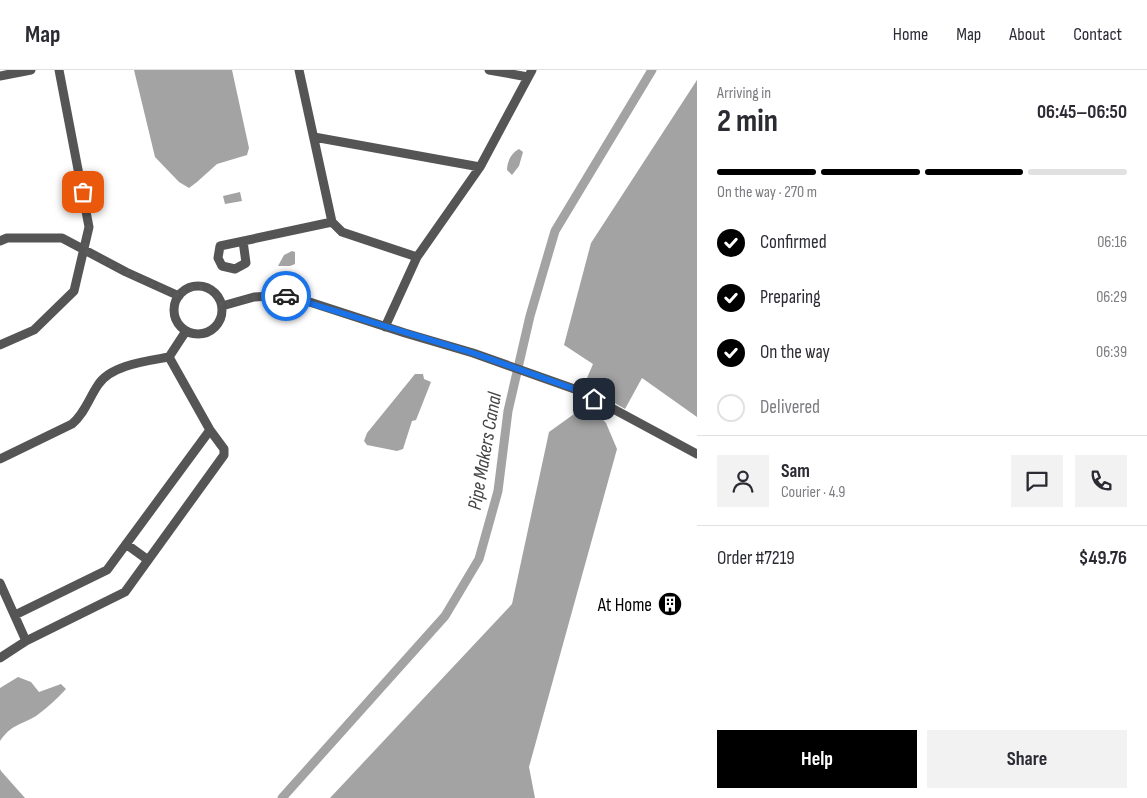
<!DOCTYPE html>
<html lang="en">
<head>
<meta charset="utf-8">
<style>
	:root { --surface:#fff; --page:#f2f2f3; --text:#2b2b33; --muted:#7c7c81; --line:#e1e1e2; --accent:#000 }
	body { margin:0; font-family:"Sofia Sans Condensed",sans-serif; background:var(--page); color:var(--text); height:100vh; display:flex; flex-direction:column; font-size:19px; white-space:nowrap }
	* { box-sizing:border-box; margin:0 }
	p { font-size:16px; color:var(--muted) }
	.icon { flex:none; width:28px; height:28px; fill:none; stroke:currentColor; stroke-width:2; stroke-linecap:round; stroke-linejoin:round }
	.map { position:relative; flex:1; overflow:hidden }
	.drawer { display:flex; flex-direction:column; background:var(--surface); width:450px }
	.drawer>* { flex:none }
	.pin { position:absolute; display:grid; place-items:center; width:42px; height:42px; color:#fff; margin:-21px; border-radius:10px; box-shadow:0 2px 8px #0006 }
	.courier { position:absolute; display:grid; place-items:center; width:50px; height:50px; margin:-25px; border:4px solid #1a73e8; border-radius:50%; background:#fff; color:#222; box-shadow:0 1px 6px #0007 }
	.overview em { font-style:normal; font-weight:700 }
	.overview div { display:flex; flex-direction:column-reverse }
	.overview { display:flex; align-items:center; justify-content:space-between; height:85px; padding:0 20px }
	h1 { font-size:32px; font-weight:700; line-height:38px }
	.bar { display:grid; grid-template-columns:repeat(4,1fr); gap:8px 5px; align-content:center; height:60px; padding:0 20px }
	.bar i { height:6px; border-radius:4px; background:var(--line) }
	.bar .selected { background:var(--accent) }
	.bar p { grid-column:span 4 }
	.line { display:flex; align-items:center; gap:12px; padding:0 20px; border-top:1px solid var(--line) }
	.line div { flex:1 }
	.round { display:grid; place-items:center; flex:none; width:52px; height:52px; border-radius:0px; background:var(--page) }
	ol { padding:0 20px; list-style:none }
	li { display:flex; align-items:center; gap:15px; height:55px }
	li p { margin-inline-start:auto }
	li .icon { padding:5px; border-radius:50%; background:var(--accent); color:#fff; stroke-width:4 }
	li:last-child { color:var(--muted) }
	li i { width:28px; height:28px; border:2px solid var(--line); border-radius:50% }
	.action { display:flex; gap:10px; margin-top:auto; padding:10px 20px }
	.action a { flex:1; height:58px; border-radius:0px; background:var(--accent); color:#fff; font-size:20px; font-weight:700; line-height:58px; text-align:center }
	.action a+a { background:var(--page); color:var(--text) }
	header { display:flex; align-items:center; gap:30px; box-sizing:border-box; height:70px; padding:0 25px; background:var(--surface); border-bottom:1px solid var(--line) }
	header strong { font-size:24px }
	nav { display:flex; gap:28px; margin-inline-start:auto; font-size:18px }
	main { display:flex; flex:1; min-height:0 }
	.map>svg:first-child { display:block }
</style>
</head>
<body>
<header>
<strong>Map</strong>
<nav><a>Home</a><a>Map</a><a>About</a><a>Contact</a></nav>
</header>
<main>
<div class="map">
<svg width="697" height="728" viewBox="0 0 697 728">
	<rect width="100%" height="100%" fill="#fff"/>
	<!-- water -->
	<path fill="#a3a3a3" d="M134,0h98l17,78 -2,7 -30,9 -20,18 -8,6 -10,-6 -24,-25z
		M697,10v337l-55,-39 -17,31 -41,-24 9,-21 -29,-19 27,-102z
		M519,79l4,3 -4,14 -7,9 -5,-5c0,-8 4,-17 12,-21z
		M240,122l2,9 -17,3 -2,-8z
		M292,181l3,1v12l-5,2h-12l6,-11z
		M415,304h8l1,5 7,3 -15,38 -4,1 -9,28 -6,2 -30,-6 -3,-4 3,-8z
		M588,334l18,19 11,26 -88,318 6,31h-205l182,-194 37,-172z
		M18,607l13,5 8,10 22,-8 5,5c-9,10 -19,19 -30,27 -17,10 -24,8 -36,25v-53z
		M0,699l1,2 24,27h-25z"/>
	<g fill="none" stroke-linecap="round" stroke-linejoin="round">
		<!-- canal -->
		<path stroke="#a3a3a3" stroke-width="9" d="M282,728l163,-182 34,-57 19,-68 10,-80 22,-95 25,-85 97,-161"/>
		<!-- minor -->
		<path stroke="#555" stroke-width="9" d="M299,0l33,152 10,10 75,25
			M489,0l39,7
			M0,6l31,-6
			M314,67l166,30
			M0,171l7,-3h55l64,34 53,24
			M243,171l3,22 -11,6 -13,-3 -4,-8 2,-12 112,-24
			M174 240a24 24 0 1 1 48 0a24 24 0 1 1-48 0Z
			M222,236l32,-9 34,-2 117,38 68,20 107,38 117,63
			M385,257l32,-70 63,-90 52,-97
			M0,275l34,-15 40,-39 15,-64 -30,-157
			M0,389l72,-35c13,-11 17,-26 26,-39 12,-20 49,-24 71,-28l17,-26
			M126,474l22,16
			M0,513l26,58
			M15,545l92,-45 103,-140
			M0,588l26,-17 99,-49 99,-137v-6l-14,-19 -41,-73"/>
	</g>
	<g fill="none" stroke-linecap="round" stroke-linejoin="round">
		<!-- done -->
		<path stroke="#595959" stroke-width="5" stroke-dasharray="0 9" d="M83,122l6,35 -5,23 42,22 53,24c16,-15 35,-10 43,10l32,-9 32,-1"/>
		<!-- route -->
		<path stroke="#1a73e8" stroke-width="6" d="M286,226l187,57 107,38 14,8"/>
	</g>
	<!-- icons -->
	<defs>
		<g id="building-disc" transform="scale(1.25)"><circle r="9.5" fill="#000" stroke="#fff"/><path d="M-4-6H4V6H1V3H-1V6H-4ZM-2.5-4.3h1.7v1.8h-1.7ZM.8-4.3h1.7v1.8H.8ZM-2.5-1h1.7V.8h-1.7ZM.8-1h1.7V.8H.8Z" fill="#fff"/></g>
	</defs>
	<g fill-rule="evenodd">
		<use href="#building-disc" x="670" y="534"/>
	</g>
	<g text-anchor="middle" stroke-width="5" stroke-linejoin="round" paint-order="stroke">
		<!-- poi labels -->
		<g font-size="19" fill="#000" stroke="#fff" text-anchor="end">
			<text x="652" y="541">At Home</text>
		</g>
		<!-- water labels -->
		<g font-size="20" font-style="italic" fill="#444" stroke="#fff">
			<text transform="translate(484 381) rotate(-80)" y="7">Pipe Makers Canal</text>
		</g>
	</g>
</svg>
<div class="pin" style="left:83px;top:122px;background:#ea580c"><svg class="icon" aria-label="bag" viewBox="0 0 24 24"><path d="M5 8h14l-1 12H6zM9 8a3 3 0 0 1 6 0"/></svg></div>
<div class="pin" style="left:594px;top:329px;background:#1f2937"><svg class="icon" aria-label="home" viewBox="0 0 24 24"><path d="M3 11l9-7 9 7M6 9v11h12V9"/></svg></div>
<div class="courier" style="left:286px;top:226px"><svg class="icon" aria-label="car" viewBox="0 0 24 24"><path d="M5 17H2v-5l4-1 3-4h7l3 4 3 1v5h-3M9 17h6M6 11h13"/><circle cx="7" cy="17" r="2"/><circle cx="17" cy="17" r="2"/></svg></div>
</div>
<section class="drawer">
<div class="overview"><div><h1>2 min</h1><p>Arriving in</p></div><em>06:45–06:50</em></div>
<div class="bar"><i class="selected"></i><i class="selected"></i><i class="selected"></i><i></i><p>On the way · 270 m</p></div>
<ol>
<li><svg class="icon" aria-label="check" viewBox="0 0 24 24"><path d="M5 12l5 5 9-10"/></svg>Confirmed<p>06:16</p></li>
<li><svg class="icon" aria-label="check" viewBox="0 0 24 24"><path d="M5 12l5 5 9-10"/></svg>Preparing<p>06:29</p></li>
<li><svg class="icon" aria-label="check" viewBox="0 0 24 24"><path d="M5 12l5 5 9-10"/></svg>On the way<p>06:39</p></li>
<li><i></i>Delivered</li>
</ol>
<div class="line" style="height:90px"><a class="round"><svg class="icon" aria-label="person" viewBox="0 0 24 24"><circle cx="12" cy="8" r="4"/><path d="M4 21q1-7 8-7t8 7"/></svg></a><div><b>Sam</b><p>Courier · 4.9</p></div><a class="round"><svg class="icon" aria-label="chat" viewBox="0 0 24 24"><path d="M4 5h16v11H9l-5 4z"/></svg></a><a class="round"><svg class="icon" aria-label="phone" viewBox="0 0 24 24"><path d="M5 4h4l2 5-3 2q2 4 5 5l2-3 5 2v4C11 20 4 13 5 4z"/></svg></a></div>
<div class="line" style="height:65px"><div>Order #7219</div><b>$49.76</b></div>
<div class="action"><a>Help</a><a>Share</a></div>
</section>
</main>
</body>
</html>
